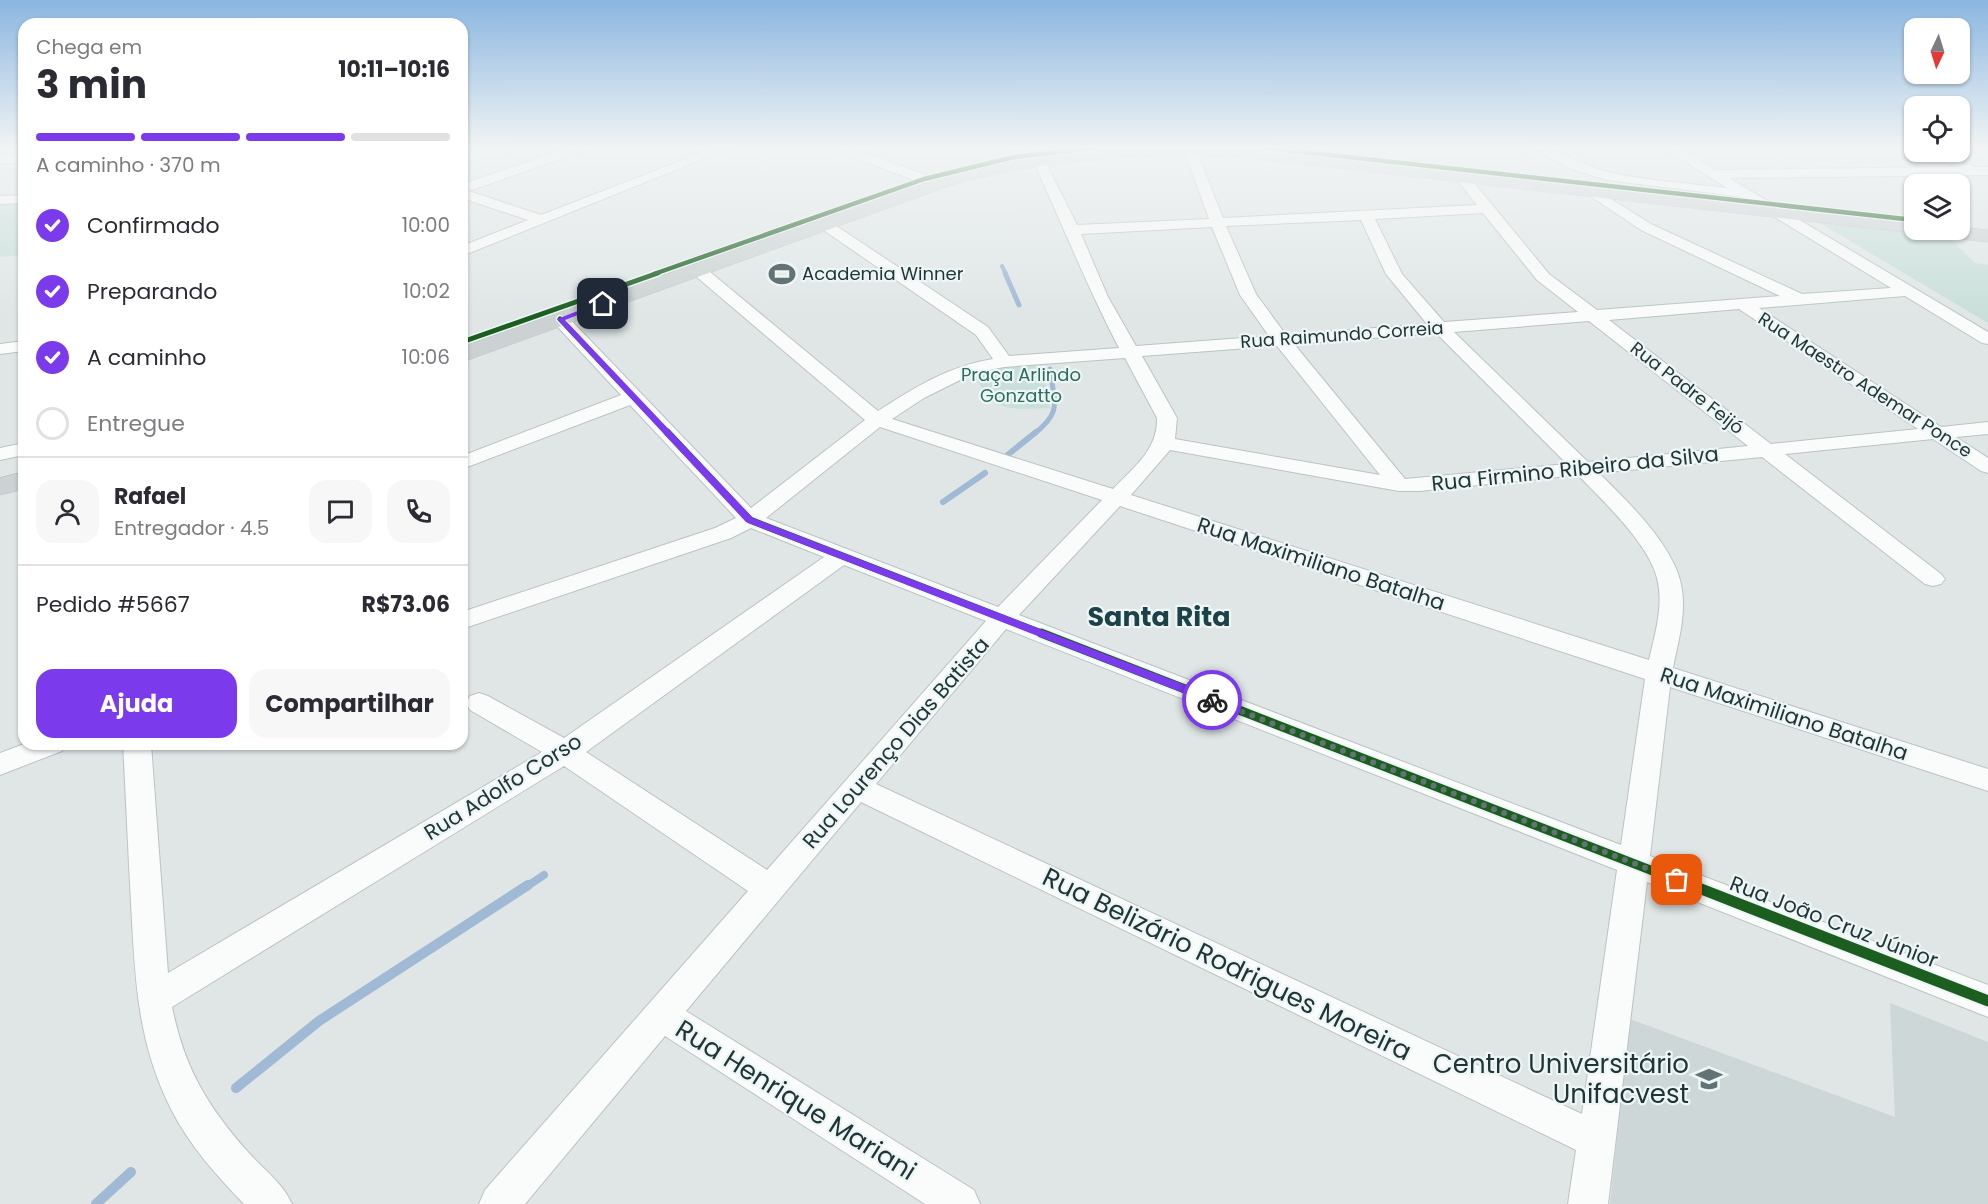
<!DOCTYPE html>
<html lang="pt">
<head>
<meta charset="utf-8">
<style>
	:root { --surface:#fff; --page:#f7f7f7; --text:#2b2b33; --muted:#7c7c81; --line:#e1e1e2; --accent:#7c3aed }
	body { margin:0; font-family:Poppins,sans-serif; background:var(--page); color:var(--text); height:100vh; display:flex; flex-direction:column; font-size:22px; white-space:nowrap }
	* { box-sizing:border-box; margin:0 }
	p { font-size:20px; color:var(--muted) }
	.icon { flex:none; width:33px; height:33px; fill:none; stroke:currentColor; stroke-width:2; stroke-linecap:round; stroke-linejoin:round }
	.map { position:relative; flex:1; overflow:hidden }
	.sheet { position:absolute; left:18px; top:18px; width:450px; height:732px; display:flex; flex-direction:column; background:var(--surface); border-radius:18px; box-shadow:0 2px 4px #0004 }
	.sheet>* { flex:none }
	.needle { width:39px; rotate:184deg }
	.controls { position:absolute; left:1904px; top:18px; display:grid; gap:12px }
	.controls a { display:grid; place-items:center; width:66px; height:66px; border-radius:12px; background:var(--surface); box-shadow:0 2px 4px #0004; font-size:30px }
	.pin { position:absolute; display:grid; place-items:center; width:51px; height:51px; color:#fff; margin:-26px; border-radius:12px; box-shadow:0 3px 9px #0006 }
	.courier { position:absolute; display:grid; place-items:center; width:60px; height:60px; margin:-30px; border:4px solid #7c3aed; border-radius:50%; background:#fff; color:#222; box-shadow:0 2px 8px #0007 }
	.head em { font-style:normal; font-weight:700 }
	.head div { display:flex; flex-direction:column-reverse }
	.head { display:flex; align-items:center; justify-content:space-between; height:102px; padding:0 18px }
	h1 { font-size:39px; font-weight:700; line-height:45px }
	.bar { display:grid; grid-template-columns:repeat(4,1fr); gap:9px 6px; align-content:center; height:72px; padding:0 18px }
	.bar i { height:8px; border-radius:4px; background:var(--line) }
	.bar .current { background:var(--accent) }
	.bar p { grid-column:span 4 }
	.line { display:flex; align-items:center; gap:15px; padding:0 18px; border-top:2px solid var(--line) }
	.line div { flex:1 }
	.round { display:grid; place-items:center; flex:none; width:63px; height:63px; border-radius:18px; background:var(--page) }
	ol { padding:0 18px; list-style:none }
	li { display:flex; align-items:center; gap:18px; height:66px }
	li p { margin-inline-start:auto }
	li .icon { padding:6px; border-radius:50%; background:var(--accent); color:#fff; stroke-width:4 }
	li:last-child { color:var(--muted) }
	li i { width:33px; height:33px; border:3px solid var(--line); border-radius:50% }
	.button { display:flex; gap:12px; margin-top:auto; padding:12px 18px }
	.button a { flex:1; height:69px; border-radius:18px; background:var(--accent); color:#fff; font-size:24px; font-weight:700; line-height:69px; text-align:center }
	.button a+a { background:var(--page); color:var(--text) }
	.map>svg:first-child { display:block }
</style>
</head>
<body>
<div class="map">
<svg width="1988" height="1204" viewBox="0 0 1988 1204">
	<rect width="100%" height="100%" fill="#e0e6e6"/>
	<!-- built -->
	<path fill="#cdd7d7" d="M1890,1003l98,39v162h-378l20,-185 265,98z"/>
	<!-- green -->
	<path fill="#c9dfd9" d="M1159,147l83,2 -253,18 -527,182v-4l443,-156 64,-20 28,-5z
		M24,202v21l-8,8h8v24l-24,2v-54z
		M1824,221l123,14 28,28 13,2v58l-168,-100z
		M1039,360l4,9 7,39c-46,2 -56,4 -79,-38z"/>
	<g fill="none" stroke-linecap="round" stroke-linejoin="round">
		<!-- stream-far4 -->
		<path stroke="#a0b9d5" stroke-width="4" d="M1002,266l4,8"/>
		<!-- stream-far3 -->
		<path stroke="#a0b9d5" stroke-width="5" d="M1005,273l14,32
			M1034,434c29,-23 20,-31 16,-65"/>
		<!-- stream-far2 -->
		<path stroke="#a0b9d5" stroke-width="6" d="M1005,457l31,-25
			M943,502l42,-29"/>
		<!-- stream-far1 -->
		<path stroke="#a0b9d5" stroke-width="8" d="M526,887l18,-12"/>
		<!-- stream -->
		<path stroke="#a0b9d5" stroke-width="10" d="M236,1088l83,-67 209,-136
			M96,1204l35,-32"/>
		<!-- minor casing -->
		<g stroke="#bdc2c2" stroke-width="2">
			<path id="minor" d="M571,147h18l-2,3 -118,41 72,24 175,-68h17l-271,109v-10l66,-26 -66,-22v-14z
				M832,147h17l80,29 2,3 -2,3h-10l-85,-32z
				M1003,147h12l5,10 -2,3h-8z
				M1057,147h12l2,4 -2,3h-8z
				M1187,147h7l2,3 27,68 254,-13 -23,-29 7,-4 5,1 83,101 48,36 183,-14 -139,-66 -54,-36 -2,-3 7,-4 59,37 151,70 89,-6 -149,-91 -135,-17 -33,-10 -44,-23c28,0 51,19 78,25 38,9 80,11 119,16l-65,-41h15l39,23 241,-3 -29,-12 -2,-3h16l33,15h13v8l-259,3 259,154v12l-6,-1 -77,-47 -146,12 182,119 47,-5v12l-32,3 32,21v15l-7,-2 -48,-32 -148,15 156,120 4,5 -4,5 -8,2 -8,-2 -163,-127 -163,16c29,29 78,75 83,117 4,26 -4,52 -9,78l315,101v22l-318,-104 -20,169 338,129v32l-341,-135 -39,322h-40l8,-54 -715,-348 -175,209 288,179 6,14h-55l-260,-168 -140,168h-46l6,-14 263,-299 -184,-125 -392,241c12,60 35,99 76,145 15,17 35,31 44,52h-48c-27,-28 -54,-58 -72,-93 -35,-68 -37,-133 -41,-208 -3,-53 -5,-106 -8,-159h28l17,229 374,-221 -72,-42 -4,-7 4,-7 9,-3 9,3 76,42 260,-181 -73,-29 -20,10 -269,91v-17l253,-84 21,-10 -106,-113 -168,64v-13l159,-61 -67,-72 -2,-4 2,-4h12l185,193 114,-88 -173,-147 -2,-3 2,-3h12l174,144c37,-24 71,-45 115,-52l-17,-24 -157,-108 -2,-3 2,-3h10l159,106 21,29 110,-8c-32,-61 -57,-125 -86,-187l6,-4 6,4 32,64 132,-6 -25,-69zM1483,213l54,67 41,32 -134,10 -42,-48 -27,-55zM1361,220l25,54 41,50 -141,11 -30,-41 -30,-68zM1212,227l28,68 29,41 -133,10 -28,-49 -27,-63zM1739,309l179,120 -147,15 -162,-124zM1589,321l159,125 -160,16 -134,-130zM1436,333l131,131 -162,15 -111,-135zM1277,346l103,129 -205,-36 2,-21 -35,-62zM1125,358l32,60c1,32 -24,50 -44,71l-221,-70 32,-21 50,-25 30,-6zM880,427l222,73 -104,107 -232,-89zM1170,450l229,41h21l158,-16c25,26 70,68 79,103 7,27 -2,56 -8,82l-518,-165zM1120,506l525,173 -24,166 -602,-230zM844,565l142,56 -219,249 -181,-118zM1006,629l611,241 -35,244 -706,-330z
				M1344,147h12l-1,13h-8z
				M0,155l24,1v8l-24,-1z
				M24,195v8l-24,1v-8z
				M24,341v10l-24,3v-10z
				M24,443v12l-24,5v-12z
				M24,744h42l-4,7 -62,24v-22z"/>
		</g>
		<!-- major casing -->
		<g stroke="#bac2c3" stroke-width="1">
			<path id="major" d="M1118,147h120l676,74v9h8l-8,3 -676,-76c-98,-4 -194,2 -289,29l-487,176v-15l475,-169 78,-19z
				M1959,227l29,3v12l-55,-6 -7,-2 -3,-4h36z
				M24,472v17l-24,6v-17z"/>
		</g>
		<!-- minor -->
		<use href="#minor" fill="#fafbfb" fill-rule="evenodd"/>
		<!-- major -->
		<use href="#major" fill="#ccd2d3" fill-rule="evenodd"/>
		<!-- cycleway-far4 casing -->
		<g stroke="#edf6f5" stroke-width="7">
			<path id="cycleway-far4" d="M1258,147l656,73
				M654,274l270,-95 90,-22 87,-10"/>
		</g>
		<!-- cycleway-far3 casing -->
		<g stroke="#edf6f5" stroke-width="8">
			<path id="cycleway-far3" d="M560,319l108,115
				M462,342l196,-69"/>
		</g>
		<!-- cycleway-far2 casing -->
		<g stroke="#edf6f5" stroke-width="10">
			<path id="cycleway-far2" d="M667,432l83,88 294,114"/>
		</g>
		<!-- cycleway-far1 casing -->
		<g stroke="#edf6f5" stroke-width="13">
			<path id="cycleway-far1" d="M1041,633l653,254"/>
		</g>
		<!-- cycleway casing -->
		<g stroke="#edf6f5" stroke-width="15">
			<path id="cycleway" d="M1691,885l297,116"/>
		</g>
		<!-- cycleway-far4 -->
		<use href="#cycleway-far4" stroke="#1b5e20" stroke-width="4.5"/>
		<!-- cycleway-far3 -->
		<use href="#cycleway-far3" stroke="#1b5e20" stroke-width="5"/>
		<!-- cycleway-far2 -->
		<use href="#cycleway-far2" stroke="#1b5e20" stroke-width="7"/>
		<!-- cycleway-far1 -->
		<use href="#cycleway-far1" stroke="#1b5e20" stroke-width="9"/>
		<!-- cycleway -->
		<use href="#cycleway" stroke="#1b5e20" stroke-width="11"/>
	</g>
	<!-- sky -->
	<linearGradient id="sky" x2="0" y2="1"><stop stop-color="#8bb6e0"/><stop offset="0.47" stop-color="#f1f4f4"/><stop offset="1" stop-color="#f1f4f4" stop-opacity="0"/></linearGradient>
	<rect width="1988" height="315" fill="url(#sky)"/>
	<!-- route -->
	<path fill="#7c3aed" d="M601,302l5,2 -41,16 188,198 463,179v6h-7l-463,-181 -189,-203z"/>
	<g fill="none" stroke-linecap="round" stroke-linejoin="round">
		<!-- done -->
		<path stroke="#637274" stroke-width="6" stroke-dasharray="0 10.8" d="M1212,700l465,180"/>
	</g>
	<!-- icons -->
	<defs>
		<g id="stadium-bare" transform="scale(2.07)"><path d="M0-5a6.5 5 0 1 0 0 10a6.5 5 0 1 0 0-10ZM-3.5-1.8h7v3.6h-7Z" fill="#637274" stroke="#edf6f5" stroke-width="2.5" paint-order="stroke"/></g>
		<g id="university-bare" transform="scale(2.07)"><path d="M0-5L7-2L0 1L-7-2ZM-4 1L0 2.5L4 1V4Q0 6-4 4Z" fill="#637274" stroke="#edf6f5" stroke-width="2.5" paint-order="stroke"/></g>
	</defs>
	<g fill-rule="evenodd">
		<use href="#stadium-bare" x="782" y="274"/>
		<use href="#university-bare" x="1709" y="1079"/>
	</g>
	<g text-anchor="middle" stroke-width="4.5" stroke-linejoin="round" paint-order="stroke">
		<!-- far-poi labels -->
		<g font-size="18" fill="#1f3437" stroke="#edf6f5" text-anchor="start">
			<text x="802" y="280">Academia Winner</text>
		</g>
		<!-- far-street labels -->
		<g font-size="18" fill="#1f3437" stroke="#edf6f5">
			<text transform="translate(1342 335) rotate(-4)" y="6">Rua Raimundo Correia</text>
			<text transform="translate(1865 385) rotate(33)" y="6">Rua Maestro Ademar Ponce</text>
			<text transform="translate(1687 388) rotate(38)" y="6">Rua Padre Feijó</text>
		</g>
		<!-- far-park labels -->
		<g font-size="18" fill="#2b6d5f" stroke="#edf6f5">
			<text x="1021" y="381">Praça Arlindo<tspan x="1021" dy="21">Gonzatto</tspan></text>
		</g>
		<!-- street labels -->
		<g font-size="21" fill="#1f3437" stroke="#edf6f5">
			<text transform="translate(1575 469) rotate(-6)" y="7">Rua Firmino Ribeiro da Silva</text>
			<text transform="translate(1321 564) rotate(18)" y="7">Rua Maximiliano Batalha</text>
			<text transform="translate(1784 714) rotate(18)" y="7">Rua Maximiliano Batalha</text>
			<text transform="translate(896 743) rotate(-49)" y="7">Rua Lourenço Dias Batista</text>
			<text transform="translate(503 787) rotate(-32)" y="7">Rua Adolfo Corso</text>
			<text transform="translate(1834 922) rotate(21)" y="7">Rua João Cruz Júnior</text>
		</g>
		<!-- near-street labels -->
		<g font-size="26" fill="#1f3437" stroke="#edf6f5">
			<text transform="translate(1227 964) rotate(26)" y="9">Rua Belizário Rodrigues Moreira</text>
			<text transform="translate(796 1100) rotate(32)" y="9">Rua Henrique Mariani</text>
		</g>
		<!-- near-poi labels -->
		<g font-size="26" fill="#1f3437" stroke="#edf6f5" text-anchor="end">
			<text x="1689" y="1073">Centro Universitário<tspan x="1689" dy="30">Unifacvest</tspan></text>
		</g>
		<!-- district labels -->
		<g font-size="27" font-weight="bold" fill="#1c4248" stroke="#edf6f5">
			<text x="1159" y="626">Santa Rita</text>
		</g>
	</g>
</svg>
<div class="controls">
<a><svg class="needle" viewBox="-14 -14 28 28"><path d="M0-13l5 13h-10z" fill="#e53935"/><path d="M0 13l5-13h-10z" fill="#7c7c81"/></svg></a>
<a><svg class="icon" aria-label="locate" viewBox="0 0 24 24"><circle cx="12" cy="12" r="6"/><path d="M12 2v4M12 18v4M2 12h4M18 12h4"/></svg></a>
<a><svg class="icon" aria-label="layers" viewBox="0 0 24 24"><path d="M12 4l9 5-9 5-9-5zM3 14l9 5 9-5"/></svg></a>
</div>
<div class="pin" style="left:1677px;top:880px;background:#ea580c"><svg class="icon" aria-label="bag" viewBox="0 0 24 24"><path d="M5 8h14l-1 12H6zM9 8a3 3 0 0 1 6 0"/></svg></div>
<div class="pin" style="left:603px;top:304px;background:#1f2937"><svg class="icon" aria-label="home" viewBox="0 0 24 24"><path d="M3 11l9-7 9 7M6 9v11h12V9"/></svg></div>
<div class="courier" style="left:1212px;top:700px"><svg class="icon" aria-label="bike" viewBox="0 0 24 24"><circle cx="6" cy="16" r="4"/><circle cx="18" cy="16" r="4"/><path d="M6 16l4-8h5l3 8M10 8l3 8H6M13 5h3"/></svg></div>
<section class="sheet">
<div class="head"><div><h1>3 min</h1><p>Chega em</p></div><em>10:11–10:16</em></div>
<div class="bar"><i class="current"></i><i class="current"></i><i class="current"></i><i></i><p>A caminho · 370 m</p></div>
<ol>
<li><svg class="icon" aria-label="check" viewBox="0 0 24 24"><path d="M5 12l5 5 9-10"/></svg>Confirmado<p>10:00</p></li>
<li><svg class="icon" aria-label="check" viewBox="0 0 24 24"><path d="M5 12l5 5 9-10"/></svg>Preparando<p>10:02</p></li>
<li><svg class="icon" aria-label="check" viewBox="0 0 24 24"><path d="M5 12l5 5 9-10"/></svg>A caminho<p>10:06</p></li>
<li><i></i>Entregue</li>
</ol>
<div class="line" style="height:108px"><a class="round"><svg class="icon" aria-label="person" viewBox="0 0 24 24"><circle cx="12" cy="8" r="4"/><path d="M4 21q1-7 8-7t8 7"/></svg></a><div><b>Rafael</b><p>Entregador · 4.5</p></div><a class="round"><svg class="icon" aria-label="chat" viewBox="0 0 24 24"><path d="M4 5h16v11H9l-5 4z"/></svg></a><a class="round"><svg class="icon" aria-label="phone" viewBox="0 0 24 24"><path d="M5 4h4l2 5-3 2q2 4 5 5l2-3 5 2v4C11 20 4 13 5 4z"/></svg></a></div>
<div class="line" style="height:78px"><div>Pedido #5667</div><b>R$73.06</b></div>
<div class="button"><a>Ajuda</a><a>Compartilhar</a></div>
</section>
</div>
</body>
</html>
